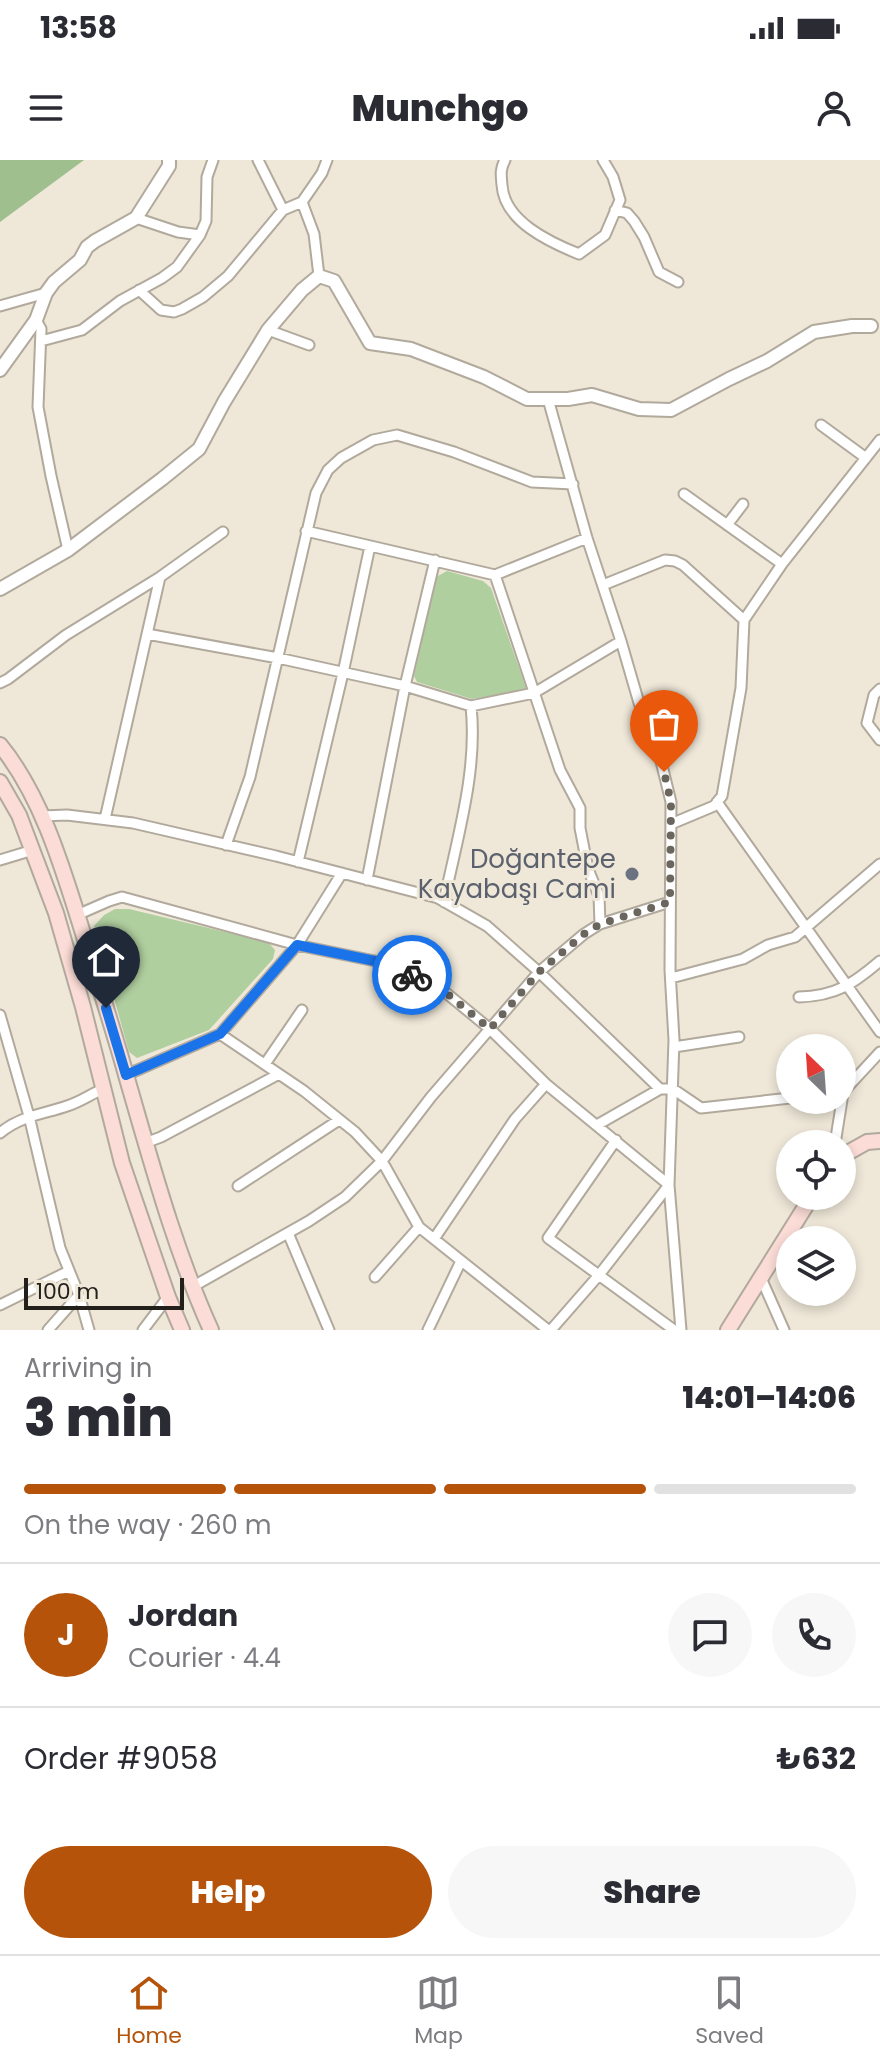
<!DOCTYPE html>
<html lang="en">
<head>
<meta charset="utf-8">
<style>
	:root { --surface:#fff; --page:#f7f7f7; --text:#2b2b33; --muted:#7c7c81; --line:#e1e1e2; --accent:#b45309 }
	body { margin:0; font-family:Poppins,sans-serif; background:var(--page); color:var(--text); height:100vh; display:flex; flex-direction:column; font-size:30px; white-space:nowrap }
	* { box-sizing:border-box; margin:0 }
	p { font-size:26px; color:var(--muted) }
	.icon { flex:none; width:44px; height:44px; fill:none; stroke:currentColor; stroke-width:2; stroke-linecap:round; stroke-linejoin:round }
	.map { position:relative; height:1170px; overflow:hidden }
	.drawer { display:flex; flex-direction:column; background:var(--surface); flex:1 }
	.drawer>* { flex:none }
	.needle { width:52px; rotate:335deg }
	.buttons { position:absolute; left:776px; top:874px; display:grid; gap:16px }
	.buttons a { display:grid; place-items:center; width:80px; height:80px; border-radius:50%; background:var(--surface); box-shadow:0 4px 12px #0003; font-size:40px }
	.scale { position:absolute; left:24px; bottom:20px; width:160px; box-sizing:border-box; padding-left:8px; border:4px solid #23201b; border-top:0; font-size:22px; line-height:28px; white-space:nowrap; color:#23201b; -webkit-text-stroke:6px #efe8d9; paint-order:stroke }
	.pin { position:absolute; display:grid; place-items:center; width:68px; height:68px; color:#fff; margin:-82px -34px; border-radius:50% 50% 50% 0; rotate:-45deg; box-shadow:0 0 8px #0007 }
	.pin .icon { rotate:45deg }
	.courier { position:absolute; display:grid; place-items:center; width:80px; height:80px; margin:-40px; border:6px solid #1a73e8; border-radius:50%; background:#fff; color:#222; box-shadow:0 2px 10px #0007 }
	.summary em { font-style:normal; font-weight:800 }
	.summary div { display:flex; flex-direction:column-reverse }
	.summary { display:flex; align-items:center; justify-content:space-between; height:136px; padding:0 24px }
	h1 { font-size:52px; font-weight:800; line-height:60px }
	.bar { display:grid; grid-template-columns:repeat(4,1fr); gap:12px 8px; align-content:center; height:96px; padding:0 24px }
	.bar i { height:10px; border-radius:6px; background:var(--line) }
	.bar .current { background:var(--accent) }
	.bar p { grid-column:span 4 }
	.line { display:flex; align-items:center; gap:20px; padding:0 24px; border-top:2px solid var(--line) }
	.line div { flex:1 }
	.round { display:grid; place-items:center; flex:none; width:84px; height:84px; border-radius:42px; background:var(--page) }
	.primary-button { display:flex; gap:16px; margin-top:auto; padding:16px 24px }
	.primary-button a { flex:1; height:92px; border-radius:48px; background:var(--accent); color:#fff; font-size:32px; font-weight:800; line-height:92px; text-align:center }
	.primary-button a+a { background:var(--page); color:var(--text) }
	.status { display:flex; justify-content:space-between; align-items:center; height:56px; padding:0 40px; background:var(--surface); direction:ltr }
	.status svg { height:22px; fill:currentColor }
	header { display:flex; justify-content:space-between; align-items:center; height:104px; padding:0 24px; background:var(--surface); font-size:36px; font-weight:800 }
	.dock { display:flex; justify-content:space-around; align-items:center; height:112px; border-top:2px solid var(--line); background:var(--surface); font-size:22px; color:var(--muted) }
	.dock a { display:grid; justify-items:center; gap:4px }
	.dock .current { color:var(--accent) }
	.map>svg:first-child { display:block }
</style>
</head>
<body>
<div class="status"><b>13:58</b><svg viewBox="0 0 49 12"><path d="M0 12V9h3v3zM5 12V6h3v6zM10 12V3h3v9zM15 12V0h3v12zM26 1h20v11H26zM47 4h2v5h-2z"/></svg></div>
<header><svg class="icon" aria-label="menu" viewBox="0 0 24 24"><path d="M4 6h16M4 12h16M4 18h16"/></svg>Munchgo<svg class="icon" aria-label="person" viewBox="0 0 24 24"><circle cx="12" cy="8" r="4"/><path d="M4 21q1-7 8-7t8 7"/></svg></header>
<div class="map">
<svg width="880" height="1170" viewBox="0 0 880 1170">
	<rect width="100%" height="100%" fill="#efe8d9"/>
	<!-- green -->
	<path fill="#b0cf9f" d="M447,411l36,10 8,7 35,100 -4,3 -50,8 -55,-17 -3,-6 22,-99z
		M115,749h14l139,33 7,8 -2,9 -64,71 -72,28 -8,-6 -35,-126 10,-11z"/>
	<!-- forest -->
	<path fill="#9fbf8e" d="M0,0h84l-84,62z"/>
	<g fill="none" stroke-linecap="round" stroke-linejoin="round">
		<!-- minor casing -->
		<g stroke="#b1a99c" stroke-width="13">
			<path id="minor" d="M258,0l25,50
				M505,0c-5,9 -4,15 -3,25 2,36 47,57 77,69l26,-19 15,-35 -7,-23 -10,-17
				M615,50l12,3 7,8 10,16 15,35 19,10
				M136,58l42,14 22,3
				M319,116l-5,-42 -12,-32 20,-29 5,-13
				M139,130l22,20 13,2 8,-3 21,-12 25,-21 55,-66 19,-8
				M0,146l46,-13
				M36,160l5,9 -3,78 13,69 17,74
				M268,170l41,15
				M41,181l41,-11 38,-29 42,-23 15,-11 23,-32 6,-14 1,-44 6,-17
				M548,239l39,139 34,103 18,62 17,38 15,61 -1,168 4,70 -5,145 12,145
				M821,265l45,33
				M684,334l98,70
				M727,365l16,-21
				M306,371l189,44 92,-37
				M495,415l65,195 20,38v20l8,41 11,27 1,28
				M603,425l62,-25 10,1 8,4 61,55
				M147,474l131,24 127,28 66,20 63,-13 87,-52
				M0,523l8,-4 58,-44 94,-58 63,-45
				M880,529l-6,6 -7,28 13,17
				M717,642l163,230
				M42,656l25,-1 66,8 143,33 162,42 49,28 52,46 121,117
				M105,659l55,-242
				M671,664l43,-18 8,-10 19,-108 3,-68 38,-56 98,-124
				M226,685l24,-68 66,-284 12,-23 13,-12 32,-18 24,-5 57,17 78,30 41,2
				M0,700l33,-10
				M298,702l45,-189 27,-127
				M367,720l38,-194 30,-126
				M444,742c13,-64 34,-131 27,-196
				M77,755l32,-14 13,-4 175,48 78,16 59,22 56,46 56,55 123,101
				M671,818l72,-19 25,-14 27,-8 85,-73
				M799,837c37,-1 54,-13 81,-36
				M0,855l29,101 31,132 19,47 10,35
				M220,874l84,57 51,41 27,29 37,66 129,103
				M674,887l65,-10
				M265,904l37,-54
				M126,915l94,-41 77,-89 45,-72
				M842,939l1,-7 37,-40
				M597,965l63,-36h13l28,19 89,-10
				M0,973c20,-17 44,-19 67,-27 13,-4 24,-12 36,-17
				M616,980l-68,98 126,92
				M145,983l16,-6 118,-63
				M835,984l7,-44
				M238,1026l101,-66
				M288,1073l41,97
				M434,1079l81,-120 31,-35
				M375,1117l44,-50
				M761,1118l23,52
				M192,1127l117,-66 36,-24 37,-36 49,-64 108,-125 45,-38 16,-10 70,-22
				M0,1145l69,-34
				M48,1170l31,-35
				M143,1170l25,-33
				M428,1170l33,-69
				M551,1170l48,-55 70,-90"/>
		</g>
		<!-- tertiary casing -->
		<g stroke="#b1a99c" stroke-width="16">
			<path id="tertiary" d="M0,210l36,-50 10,-27 8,-11 26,-22 7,-13 8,-6 41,-23 33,-52v-6
				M0,429l68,-39 94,-71 37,-30 25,-47 44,-72 34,-40 17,-14 15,5 36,62 41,6 73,28 43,22h41l24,-4 47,14 32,1 58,-31 38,-18 47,-29 38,-6h19"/>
		</g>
		<!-- secondary casing -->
		<g stroke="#b1a99c" stroke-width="18">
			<path id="secondary" d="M0,585c45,55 66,135 87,201 13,43 27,86 39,129 25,86 48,173 85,255
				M0,622l19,33 37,98 27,94 39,156 46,134 14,33
				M842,996l25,-14 13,-1
				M728,1170l84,-134"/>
		</g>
		<!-- minor -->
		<use href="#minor" stroke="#fff" stroke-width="9"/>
		<!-- tertiary -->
		<use href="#tertiary" stroke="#fff" stroke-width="12"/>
		<!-- secondary -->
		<use href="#secondary" stroke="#fbdcd6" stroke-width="14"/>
	</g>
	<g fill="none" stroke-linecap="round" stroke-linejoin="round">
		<!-- done -->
		<path stroke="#6a665e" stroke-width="8" stroke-dasharray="0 14.4" d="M412,815l22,8 56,46 49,-57 45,-38 16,-10 70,-22 1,-100 -7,-30"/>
		<!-- route -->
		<path stroke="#1a73e8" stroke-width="10" d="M106,848l20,67 94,-41 77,-89 78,16 37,14"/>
	</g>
	<!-- markers -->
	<circle fill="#6b7280" stroke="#efe8d9" stroke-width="3" cx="632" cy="714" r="8"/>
	<g text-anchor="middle" stroke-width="6" stroke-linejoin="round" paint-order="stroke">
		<!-- worship labels -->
		<g font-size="26" fill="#5b616d" stroke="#efe8d9" text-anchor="end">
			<text x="616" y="708">Doğantepe<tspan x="616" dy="30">Kayabaşı Cami</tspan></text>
		</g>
	</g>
</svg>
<div class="buttons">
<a><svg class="needle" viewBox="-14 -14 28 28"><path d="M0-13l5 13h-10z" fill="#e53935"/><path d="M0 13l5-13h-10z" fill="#7c7c81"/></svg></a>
<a><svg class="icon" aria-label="locate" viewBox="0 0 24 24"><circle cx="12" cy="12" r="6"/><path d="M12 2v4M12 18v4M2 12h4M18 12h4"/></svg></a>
<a><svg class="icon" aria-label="layers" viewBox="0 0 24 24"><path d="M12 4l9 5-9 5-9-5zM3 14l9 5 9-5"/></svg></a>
</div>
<div class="scale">100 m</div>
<div class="pin" style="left:664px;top:612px;background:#ea580c"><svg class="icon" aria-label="bag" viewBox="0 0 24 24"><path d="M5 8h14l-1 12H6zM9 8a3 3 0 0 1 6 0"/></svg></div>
<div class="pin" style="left:106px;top:848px;background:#1f2937"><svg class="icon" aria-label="home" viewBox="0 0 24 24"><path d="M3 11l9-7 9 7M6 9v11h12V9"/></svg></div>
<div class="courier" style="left:412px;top:815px"><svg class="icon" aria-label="bike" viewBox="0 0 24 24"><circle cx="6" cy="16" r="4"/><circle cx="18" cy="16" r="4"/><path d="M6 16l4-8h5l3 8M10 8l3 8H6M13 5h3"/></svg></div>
</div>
<section class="drawer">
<div class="summary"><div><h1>3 min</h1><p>Arriving in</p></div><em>14:01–14:06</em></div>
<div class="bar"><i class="current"></i><i class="current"></i><i class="current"></i><i></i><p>On the way · 260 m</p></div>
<div class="line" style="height:144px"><b class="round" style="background:var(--accent);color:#fff">J</b><div><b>Jordan</b><p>Courier · 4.4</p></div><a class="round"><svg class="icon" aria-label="chat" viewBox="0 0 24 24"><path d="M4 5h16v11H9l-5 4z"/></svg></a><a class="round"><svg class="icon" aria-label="phone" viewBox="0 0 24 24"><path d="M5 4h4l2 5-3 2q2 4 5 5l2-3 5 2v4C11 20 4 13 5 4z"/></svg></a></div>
<div class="line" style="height:104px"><div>Order #9058</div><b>₺632</b></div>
<div class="primary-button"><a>Help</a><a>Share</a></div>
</section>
<nav class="dock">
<a class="current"><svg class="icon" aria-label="home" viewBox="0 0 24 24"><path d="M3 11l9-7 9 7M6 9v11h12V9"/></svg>Home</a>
<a><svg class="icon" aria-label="map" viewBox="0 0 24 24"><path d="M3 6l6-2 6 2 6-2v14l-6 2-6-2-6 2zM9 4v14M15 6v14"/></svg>Map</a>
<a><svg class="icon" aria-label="saved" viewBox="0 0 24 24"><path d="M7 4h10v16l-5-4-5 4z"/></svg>Saved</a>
</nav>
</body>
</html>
